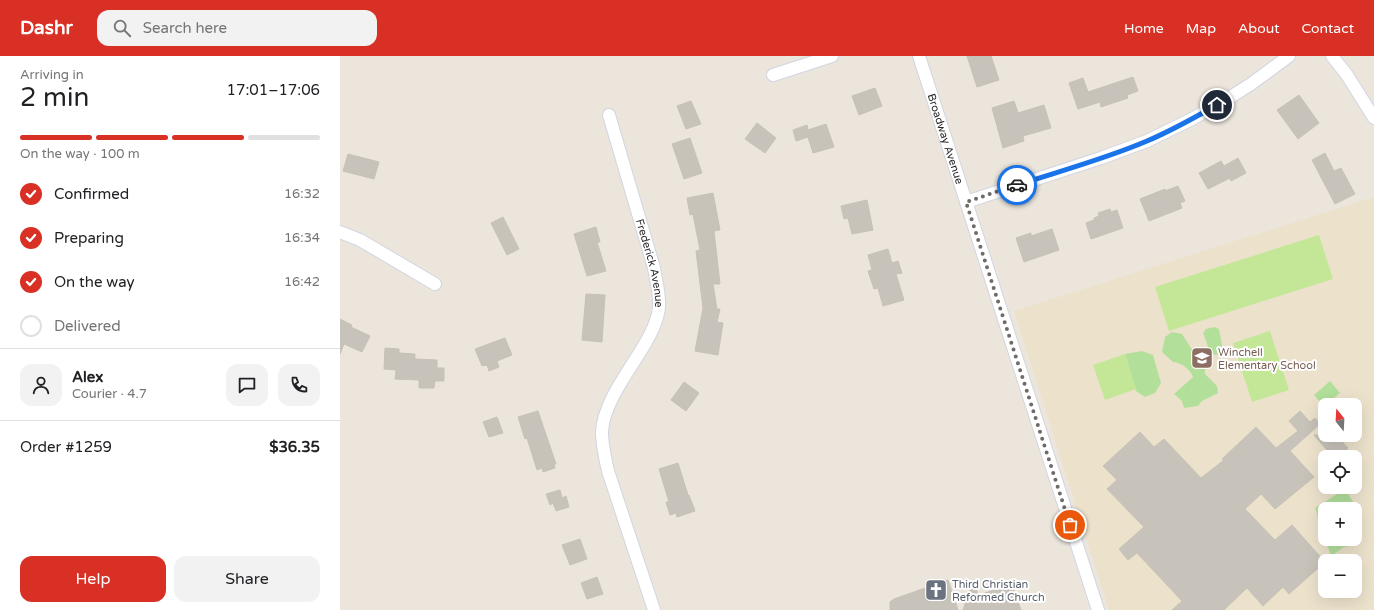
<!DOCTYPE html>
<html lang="en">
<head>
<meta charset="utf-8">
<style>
	:root { --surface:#fff; --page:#f2f2f2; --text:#202124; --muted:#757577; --line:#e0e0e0; --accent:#d93025 }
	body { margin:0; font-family:"Varela Round",sans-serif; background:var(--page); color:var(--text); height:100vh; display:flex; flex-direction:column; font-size:15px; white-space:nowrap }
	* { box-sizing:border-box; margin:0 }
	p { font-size:13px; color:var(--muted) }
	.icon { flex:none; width:22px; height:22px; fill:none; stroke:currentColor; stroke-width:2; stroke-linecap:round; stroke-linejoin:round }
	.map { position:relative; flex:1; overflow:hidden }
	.panel { display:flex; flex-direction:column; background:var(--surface); width:340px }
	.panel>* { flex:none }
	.needle { width:26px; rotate:342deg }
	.controls { position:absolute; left:978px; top:342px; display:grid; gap:8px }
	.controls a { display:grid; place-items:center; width:44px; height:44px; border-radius:8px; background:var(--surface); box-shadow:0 4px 16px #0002; font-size:20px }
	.pin { position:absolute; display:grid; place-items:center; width:34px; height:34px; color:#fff; margin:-17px; border:2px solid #fff; border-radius:50%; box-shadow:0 1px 4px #0007 }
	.courier { position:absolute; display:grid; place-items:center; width:40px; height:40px; margin:-20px; border:3px solid #1a73e8; border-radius:50%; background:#fff; color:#222; box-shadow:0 1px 5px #0007 }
	.overview em { font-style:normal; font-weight:600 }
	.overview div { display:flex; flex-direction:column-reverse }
	.overview { display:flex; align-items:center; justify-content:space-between; height:68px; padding:0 20px }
	h1 { font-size:26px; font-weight:600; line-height:30px }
	.bar { display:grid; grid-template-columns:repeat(4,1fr); gap:6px 4px; align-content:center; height:48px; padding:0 20px }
	.bar i { height:5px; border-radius:3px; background:var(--line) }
	.bar .current { background:var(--accent) }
	.bar p { grid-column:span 4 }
	.line { display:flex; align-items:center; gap:10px; padding:0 20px; border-top:1px solid var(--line) }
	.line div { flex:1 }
	.round { display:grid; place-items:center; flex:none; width:42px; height:42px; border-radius:12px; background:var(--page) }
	ol { padding:0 20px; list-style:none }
	li { display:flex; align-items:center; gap:12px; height:44px }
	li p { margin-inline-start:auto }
	li .icon { padding:4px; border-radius:50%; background:var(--accent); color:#fff; stroke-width:4 }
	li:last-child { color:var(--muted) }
	li i { width:22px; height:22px; border:2px solid var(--line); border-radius:50% }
	.primary-button { display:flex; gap:8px; margin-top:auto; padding:8px 20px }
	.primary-button a { flex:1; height:46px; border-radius:12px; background:var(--accent); color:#fff; font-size:16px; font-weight:600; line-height:46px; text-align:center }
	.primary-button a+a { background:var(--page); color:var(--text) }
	header { display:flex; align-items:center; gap:24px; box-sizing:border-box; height:56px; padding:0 20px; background:var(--accent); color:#fff }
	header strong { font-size:19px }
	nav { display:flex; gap:22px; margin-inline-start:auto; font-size:14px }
	.search { width:280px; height:36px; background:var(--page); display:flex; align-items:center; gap:10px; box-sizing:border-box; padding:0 14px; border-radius:12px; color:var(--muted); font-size:15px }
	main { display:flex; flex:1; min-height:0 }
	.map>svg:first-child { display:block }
</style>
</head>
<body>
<header>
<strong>Dashr</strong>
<div class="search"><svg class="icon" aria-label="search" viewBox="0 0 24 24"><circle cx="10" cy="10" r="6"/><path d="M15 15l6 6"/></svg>Search here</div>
<nav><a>Home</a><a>Map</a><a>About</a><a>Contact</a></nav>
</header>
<main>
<section class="panel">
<div class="overview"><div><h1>2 min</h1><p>Arriving in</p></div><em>17:01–17:06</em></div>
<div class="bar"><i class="current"></i><i class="current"></i><i class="current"></i><i></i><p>On the way · 100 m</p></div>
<ol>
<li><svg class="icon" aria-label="check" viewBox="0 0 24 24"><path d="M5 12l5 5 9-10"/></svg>Confirmed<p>16:32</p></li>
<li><svg class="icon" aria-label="check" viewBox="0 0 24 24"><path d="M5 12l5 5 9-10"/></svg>Preparing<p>16:34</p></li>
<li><svg class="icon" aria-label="check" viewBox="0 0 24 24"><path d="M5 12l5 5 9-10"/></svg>On the way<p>16:42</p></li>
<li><i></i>Delivered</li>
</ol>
<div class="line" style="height:72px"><a class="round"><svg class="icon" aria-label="person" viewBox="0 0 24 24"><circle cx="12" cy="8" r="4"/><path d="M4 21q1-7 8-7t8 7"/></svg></a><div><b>Alex</b><p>Courier · 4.7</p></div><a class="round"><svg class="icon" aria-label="chat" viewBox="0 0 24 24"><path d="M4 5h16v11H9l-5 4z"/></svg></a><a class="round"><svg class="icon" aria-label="phone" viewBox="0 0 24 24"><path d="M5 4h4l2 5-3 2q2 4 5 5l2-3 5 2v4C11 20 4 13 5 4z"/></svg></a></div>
<div class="line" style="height:52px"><div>Order #1259</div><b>$36.35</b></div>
<div class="primary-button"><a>Help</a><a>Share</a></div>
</section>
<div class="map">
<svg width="1034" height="554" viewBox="0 0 1034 554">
	<rect width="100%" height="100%" fill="#ebe5dc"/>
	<!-- education -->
	<path fill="#ece2cc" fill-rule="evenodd" d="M1034,141v413h-265l-95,-299zM985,349h30v30h-30zM985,401h30v30h-30zM985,453h30v30h-30zM985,505h30v30h-30z"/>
	<!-- green -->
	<path fill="#b2e09b" d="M874,271l5,2 4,21 -2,4 -6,1 -5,-3 -7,-19 3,-4z
		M832,276l10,2 9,14 15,7 -1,19 12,12 1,7 -16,8 -4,5 -14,2 -2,-7 -8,-7 19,-17c-3,-8 -11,-14 -20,-15l-11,-10 3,-15z
		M802,295l11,4 8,28 -6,10 -10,4 -9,-6 -11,-37z
		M990,325l10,12 -16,13 -10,-11z
		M1005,433l12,19 -2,37 -11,2 -13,9 -6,-17h30v-30h-30v29l-10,-30z"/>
	<!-- pitch -->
	<path fill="#c4e797" d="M979,179l14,44 -164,52 -14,-44z
		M930,275l19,59 -37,12 -19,-59z
		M785,298l11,35 -31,11 -12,-35z"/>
	<!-- building -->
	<path fill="#c7c3bb" stroke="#c7c1b6" d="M627,0h24l8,24 -22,7z
		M793,21l5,14 -11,4 1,3 -27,9 -1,-5 -22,7 -9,-26 14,-5 5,14z
		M535,32l7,18 -23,9 -7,-19z
		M959,39l20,28 -21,16 -21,-29z
		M351,45l10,23 -15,5 -9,-23z
		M674,45l4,12 26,-8 7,23 -28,8 1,5 -21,7 -11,-40z
		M417,67l19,15 -11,15 -20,-14z
		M486,68l8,23 -21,6 -5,-16 -12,4 -3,-11 14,-5 1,5z
		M350,82l12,35 -18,6 -12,-35z
		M985,97l9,18 7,-3 14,26 -20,10 -23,-44z
		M8,98l31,8 -5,17 -31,-8z
		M898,102l8,15 -15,8 -1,-3 -22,11 -9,-16 22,-12 3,5z
		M838,130l7,15 -5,2 2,5 -33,13 -9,-22 25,-10v2z
		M373,137l7,37 -6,1 6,53h-7l4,25h3l-3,13 6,1 -5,32 -23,-4 8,-43 -7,-57 4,-1 -7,-36 -3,1 -3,-17z
		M527,144l6,30 -21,4 -4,-16 -4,1 -3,-13z
		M770,153l1,3 6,-2 6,18 -32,11 -5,-16 8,-3v-2l5,-2 -1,-3z
		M163,161l16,32 -12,6 -16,-32z
		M256,171l4,15h-3l9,29 -19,5 -13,-42z
		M712,173l7,21 -35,12 -8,-24 15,-5v3z
		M548,193l4,14 6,-2 4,12 -6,1 8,26 -21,6 -5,-18 -4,1 -6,-18 4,-1 -4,-15z
		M246,238l19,1 -3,47 -20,-2z
		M0,263l12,6 -1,2 19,9 -8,16 -18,-8 -4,10z
		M165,282l7,17 -15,6 2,6 -10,4 -2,-6 -5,1 -7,-17z
		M45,292l14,1v4l16,1v5l22,1v8h7v13h-9l-1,7h-15v-8l-24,-1 1,-9 -12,-1z
		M344,326l15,11 -13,18 -15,-11z
		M198,355l18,53h-2l1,4 -12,4 -1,-4 -5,2 -10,-32 -2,1 -7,-22z
		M960,355l10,11 5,-4 5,6 -30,27 24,26 -39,32 -14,-15 -16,15 30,31 17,-15 33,37 -36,32 -6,-7 -20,19 -16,-18 -23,22h-52l10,-9 -45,-48 -9,7 -9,-11 25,-22 -37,-38 10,-9 -14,-14 37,-34 14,15 10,-8 37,39 23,-18 -2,-1 34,-32 20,21 22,-17 -9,-10z
		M157,361l6,16 -14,4 -6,-15z
		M974,379h22l12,13 -10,9h-5z
		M338,407l10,32h1l6,16 -18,6 -1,-4 -6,2 -4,-13h3l-10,-33z
		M220,434l2,8 4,-2 3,11 -13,4 -3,-8 -3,2 -4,-11z
		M240,483l7,20 -17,6 -8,-20z
		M257,521l6,17 -16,5 -6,-16z
		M608,524l10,30h-68v-8l4,-3z
		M632,527l7,12 32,-11 3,6 7,20h-58z"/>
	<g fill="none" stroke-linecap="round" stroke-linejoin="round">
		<!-- street casing -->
		<g stroke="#d2d5e2" stroke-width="14">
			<g id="street">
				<path id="s1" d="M579,0l179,554"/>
				<path d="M992,0l15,19 27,43"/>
				<path d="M433,19l59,-19"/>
				<path id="s2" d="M269,59l45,153c2,13 6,26 5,39 -1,14 -12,34 -19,45 -14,23 -37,53 -38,80 0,13 3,26 6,39l46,139"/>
				<path d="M626,146l135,-44 46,-17 45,-22 37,-21 22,-14 38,-28"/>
				<path d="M0,176l20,8 75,44"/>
			</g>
		</g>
		<!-- street -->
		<use href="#street" stroke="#fff" stroke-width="12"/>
	</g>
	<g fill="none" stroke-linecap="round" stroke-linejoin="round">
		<!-- done -->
		<path stroke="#6e6b68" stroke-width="4" stroke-dasharray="0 7.2" d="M677,129l-51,17 104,323"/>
		<!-- route -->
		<path stroke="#1a73e8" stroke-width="5" d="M677,129c43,-14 88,-26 130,-44 24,-10 47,-23 70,-36"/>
	</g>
	<!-- icons -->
	<defs>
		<g id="school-square" transform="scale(1.15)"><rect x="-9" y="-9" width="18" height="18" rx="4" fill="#8d6e63" stroke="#fff"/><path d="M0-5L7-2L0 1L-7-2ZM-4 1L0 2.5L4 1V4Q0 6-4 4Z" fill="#fff"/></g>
		<g id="church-square" transform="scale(1.15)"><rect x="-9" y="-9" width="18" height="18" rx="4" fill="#6b7280" stroke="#fff"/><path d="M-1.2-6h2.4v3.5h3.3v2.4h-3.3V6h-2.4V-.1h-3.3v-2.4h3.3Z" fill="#fff"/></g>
	</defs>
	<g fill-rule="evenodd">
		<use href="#school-square" x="862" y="302"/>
		<use href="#church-square" x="596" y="534"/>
	</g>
	<g text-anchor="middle" stroke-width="4" stroke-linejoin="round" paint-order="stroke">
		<!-- street labels -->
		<g font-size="11" fill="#2a2a2a" stroke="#fff">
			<text dy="4" stroke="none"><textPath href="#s1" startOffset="87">Broadway Avenue</textPath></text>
			<text dy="4" stroke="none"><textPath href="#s2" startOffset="154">Frederick Avenue</textPath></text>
		</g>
		<!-- education labels -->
		<g font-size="11" fill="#785e54" stroke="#fff" text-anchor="start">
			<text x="878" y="300">Winchell<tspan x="878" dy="13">Elementary School</tspan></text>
		</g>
		<!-- worship labels -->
		<g font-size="11" fill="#5b616d" stroke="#fff" text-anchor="start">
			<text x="612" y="532">Third Christian<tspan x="612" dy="13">Reformed Church</tspan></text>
		</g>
	</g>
</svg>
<div class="controls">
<a><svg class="needle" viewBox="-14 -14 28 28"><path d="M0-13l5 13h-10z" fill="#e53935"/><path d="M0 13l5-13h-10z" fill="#757577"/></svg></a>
<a><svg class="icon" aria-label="locate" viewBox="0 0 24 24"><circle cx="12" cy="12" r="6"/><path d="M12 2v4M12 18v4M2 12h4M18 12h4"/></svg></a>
<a>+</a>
<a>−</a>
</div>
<div class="pin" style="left:730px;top:469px;background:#ea580c"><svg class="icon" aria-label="bag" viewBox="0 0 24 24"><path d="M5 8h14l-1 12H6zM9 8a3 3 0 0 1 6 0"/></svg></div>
<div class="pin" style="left:877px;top:49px;background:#1f2937"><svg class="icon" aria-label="home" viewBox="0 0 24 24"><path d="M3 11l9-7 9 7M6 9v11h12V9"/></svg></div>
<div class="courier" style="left:677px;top:129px"><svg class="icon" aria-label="car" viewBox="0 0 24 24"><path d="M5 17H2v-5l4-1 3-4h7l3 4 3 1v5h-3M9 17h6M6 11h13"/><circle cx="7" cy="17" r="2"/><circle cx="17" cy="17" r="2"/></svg></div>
</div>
</main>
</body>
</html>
